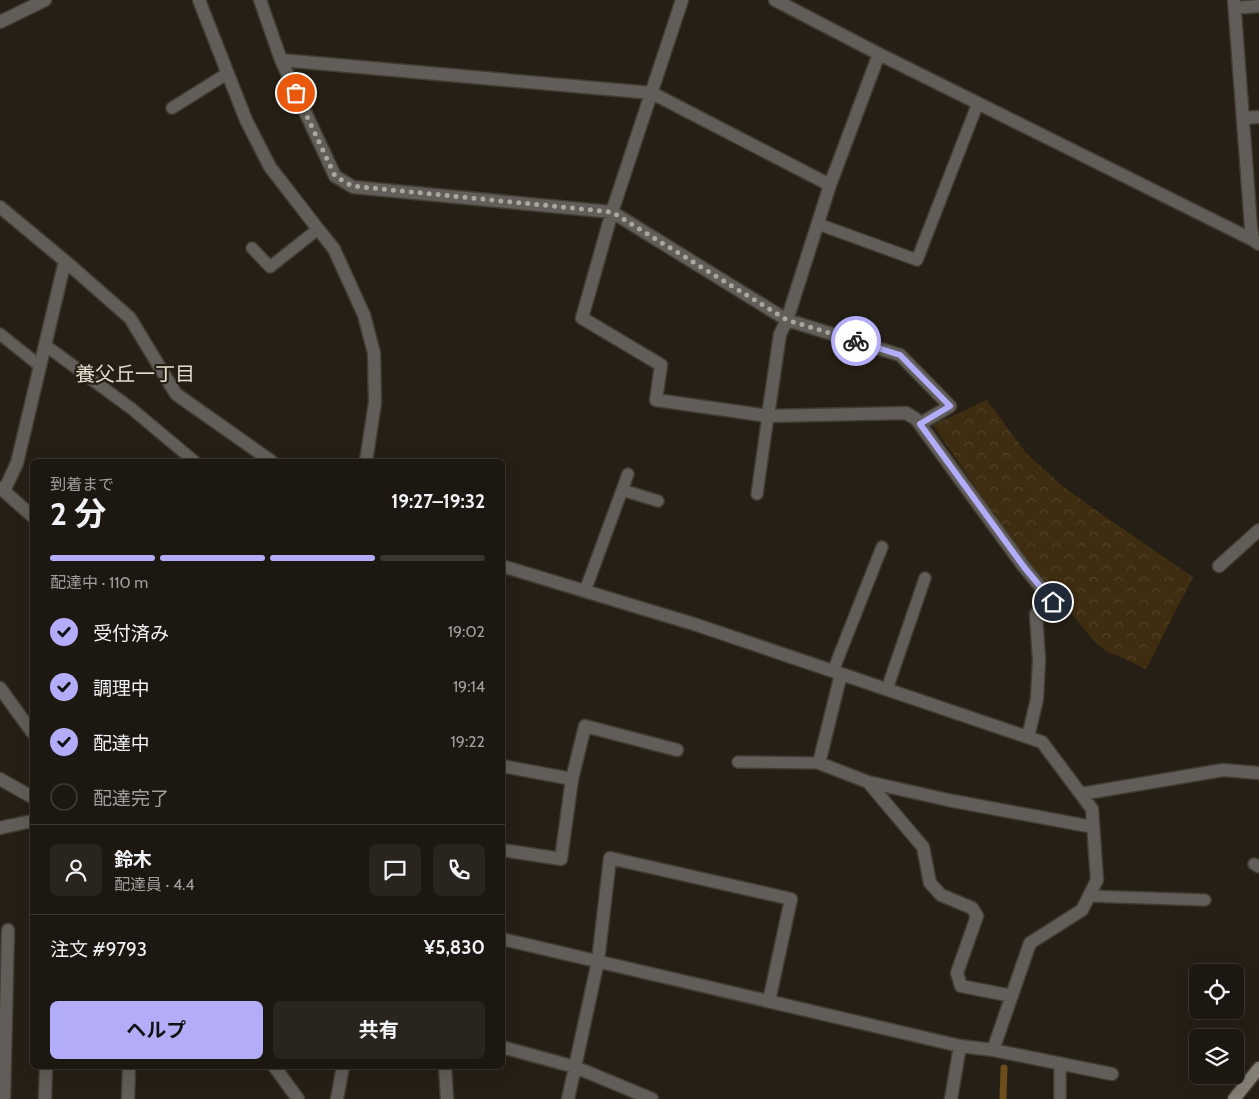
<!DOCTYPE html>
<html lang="ja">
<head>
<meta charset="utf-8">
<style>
	:root { --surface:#1c1710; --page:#29241e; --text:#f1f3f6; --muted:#a09f9f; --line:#3a3630; --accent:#b3adf9 }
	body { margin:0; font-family:Cabin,"Noto Sans JP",sans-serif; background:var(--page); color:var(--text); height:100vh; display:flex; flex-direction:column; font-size:19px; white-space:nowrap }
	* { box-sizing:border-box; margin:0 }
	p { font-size:16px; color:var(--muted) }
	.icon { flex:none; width:28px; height:28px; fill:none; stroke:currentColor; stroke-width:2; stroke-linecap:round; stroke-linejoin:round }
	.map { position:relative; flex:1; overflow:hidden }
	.sheet { position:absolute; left:30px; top:459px; width:475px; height:610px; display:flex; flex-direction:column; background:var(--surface); border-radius:8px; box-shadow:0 5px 20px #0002,0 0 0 1px var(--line) }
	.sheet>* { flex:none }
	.tools { position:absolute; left:1189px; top:964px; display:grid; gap:10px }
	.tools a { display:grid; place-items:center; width:55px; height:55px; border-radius:8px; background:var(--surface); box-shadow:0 5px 20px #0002,0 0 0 1px var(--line); font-size:25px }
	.pin { position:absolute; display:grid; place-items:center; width:42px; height:42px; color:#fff; margin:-21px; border:2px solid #fff; border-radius:50%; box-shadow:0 1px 5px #0007 }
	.courier { position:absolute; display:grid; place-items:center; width:50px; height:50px; margin:-25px; border:4px solid #b3adf9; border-radius:50%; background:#fff; color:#222; box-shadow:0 1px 6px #0007 }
	.head em { font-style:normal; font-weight:700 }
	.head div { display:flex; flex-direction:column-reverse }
	.head { display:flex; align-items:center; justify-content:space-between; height:85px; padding:0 20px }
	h1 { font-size:32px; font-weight:700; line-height:38px }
	.bar { display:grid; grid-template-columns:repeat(4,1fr); gap:8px 5px; align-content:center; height:60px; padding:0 20px }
	.bar i { height:6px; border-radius:4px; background:var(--line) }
	.bar .on { background:var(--accent) }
	.bar p { grid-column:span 4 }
	.line { display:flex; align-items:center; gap:12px; padding:0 20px; border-top:1px solid var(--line) }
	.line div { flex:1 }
	.round { display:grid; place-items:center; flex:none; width:52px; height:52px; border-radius:8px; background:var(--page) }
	ol { padding:0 20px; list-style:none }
	li { display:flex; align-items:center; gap:15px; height:55px }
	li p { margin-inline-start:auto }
	li .icon { padding:5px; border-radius:50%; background:var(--accent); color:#111; stroke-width:4 }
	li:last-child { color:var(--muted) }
	li i { width:28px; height:28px; border:2px solid var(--line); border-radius:50% }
	.primary-button { display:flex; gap:10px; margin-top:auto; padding:10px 20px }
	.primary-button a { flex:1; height:58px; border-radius:8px; background:var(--accent); color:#111; font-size:20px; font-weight:700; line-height:58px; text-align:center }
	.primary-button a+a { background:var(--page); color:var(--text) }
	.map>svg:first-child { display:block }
</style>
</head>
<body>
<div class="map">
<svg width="1259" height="1099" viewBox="0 0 1259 1099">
	<defs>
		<pattern id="forest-crowns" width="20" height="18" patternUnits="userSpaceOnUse" patternTransform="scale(1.25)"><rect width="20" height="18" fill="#3f2d11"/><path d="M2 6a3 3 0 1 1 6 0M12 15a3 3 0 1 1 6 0" fill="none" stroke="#524228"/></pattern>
	</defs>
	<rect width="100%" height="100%" fill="#261f15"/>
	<!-- forest -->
	<path fill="url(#forest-crowns)" d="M987,400l39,53 34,31 34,25 99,68 -47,92 -23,-11 -16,-6 -14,-12 -82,-101 -78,-114z"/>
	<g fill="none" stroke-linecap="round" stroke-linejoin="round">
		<!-- stream -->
		<path stroke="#6c4e1c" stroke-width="7" d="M1003,1099l1,-31"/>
		<!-- lane casing -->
		<g stroke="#433c32" stroke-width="14">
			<path id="lane" d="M172,108l56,-35
				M818,224l99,36 61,-157
				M252,248l18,19 48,-38
				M0,334l40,32
				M45,345l87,64 62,52
				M622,490l36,11
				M757,494l11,-78
				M585,591l43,-117
				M833,671l49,-124
				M887,689l38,-111
				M738,762l81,1
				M1254,864l5,3
				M1089,896l116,4
				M1060,1099v-36"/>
		</g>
		<!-- street casing -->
		<g stroke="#433c32" stroke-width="15">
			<path id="street" d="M199,0l47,120 24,47 48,62 16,20 30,66 10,38 1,50 -9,58
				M260,0l21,60 54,116 18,11 259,25 175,108 113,35 50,51 -30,18
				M682,0l-70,212 -30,106 79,47 -5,35 112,16 138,-3 10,6 108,148 29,35 -17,12 3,46 -2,39 -9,38
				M775,0l104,54 374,186 6,4
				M1234,0l17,227 2,13
				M1235,8l24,-2
				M0,22l45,-22
				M281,60l371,33 178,92
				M1243,118l16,-1
				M0,207l65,54 65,57 46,76 95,67
				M768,416l12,-82 7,-14 43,-135 49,-131
				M0,488l4,3 13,-28 48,-202
				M4,491l28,25
				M502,566l195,59 345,117 50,67 5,71 -15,30 -52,33 -37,107 -33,-4 -458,-107
				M1219,566l40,-36
				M841,674l-22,89 49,19 80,18 145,27
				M0,688l32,44
				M502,766l70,13 -11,80 -59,-9
				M0,779l32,18
				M572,779l13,-53 92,24
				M868,782l55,65 7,36 11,12 31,13 5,8 -20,57 4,13 51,10
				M1081,794l142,-24 36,3
				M0,828l32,-7
				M502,1047l73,20 77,32
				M993,1050l119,24
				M274,1066l24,33
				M445,1066l2,33
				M4,1099l4,-169
				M45,1099l1,-33
				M128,1099l1,-33
				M337,1099l6,-33
				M568,1099l30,-138 12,-103 181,41 -22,102
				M951,1099l9,-53"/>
		</g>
		<!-- secondary casing -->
		<g stroke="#433c32" stroke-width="15">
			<path id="secondary" d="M1234,1099l25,-31"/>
		</g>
		<!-- lane -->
		<use href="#lane" stroke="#615d58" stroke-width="11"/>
		<!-- street -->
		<use href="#street" stroke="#615d58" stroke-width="12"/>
		<!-- secondary -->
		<use href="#secondary" stroke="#868077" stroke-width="12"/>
	</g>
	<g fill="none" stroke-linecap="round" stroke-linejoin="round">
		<!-- done -->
		<path stroke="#aba69e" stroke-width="5" stroke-dasharray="0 9" d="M296,93l39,83 17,10 260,26 175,108 69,21"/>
		<!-- route -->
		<path stroke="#b3adf9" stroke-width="6" d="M856,341l44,14 50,51 -30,18 104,143 29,35"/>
	</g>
	<g text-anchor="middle" stroke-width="4.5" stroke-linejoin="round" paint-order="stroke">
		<!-- neighbourhood labels -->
		<g font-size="20" fill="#e4dbcd" stroke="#261f15">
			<text x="135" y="381">養父丘一丁目</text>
		</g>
	</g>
</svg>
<div class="tools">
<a><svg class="icon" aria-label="locate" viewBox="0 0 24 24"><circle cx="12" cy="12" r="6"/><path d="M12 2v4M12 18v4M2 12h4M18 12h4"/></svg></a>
<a><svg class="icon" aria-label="layers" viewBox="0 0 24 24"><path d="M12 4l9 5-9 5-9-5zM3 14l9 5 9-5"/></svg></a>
</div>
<div class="pin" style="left:296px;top:93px;background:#ea580c"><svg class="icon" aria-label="bag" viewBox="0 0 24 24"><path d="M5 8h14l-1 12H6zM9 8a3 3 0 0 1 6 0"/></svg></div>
<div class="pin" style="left:1053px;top:602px;background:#1f2937"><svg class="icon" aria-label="home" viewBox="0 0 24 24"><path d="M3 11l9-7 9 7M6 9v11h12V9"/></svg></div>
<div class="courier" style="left:856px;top:341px"><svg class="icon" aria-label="bike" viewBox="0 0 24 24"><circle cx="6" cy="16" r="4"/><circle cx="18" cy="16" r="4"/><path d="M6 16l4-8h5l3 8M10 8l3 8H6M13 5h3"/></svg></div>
<section class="sheet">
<div class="head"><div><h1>2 分</h1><p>到着まで</p></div><em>19:27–19:32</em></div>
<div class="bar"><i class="on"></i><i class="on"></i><i class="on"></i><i></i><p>配達中 · 110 m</p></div>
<ol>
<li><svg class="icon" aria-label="check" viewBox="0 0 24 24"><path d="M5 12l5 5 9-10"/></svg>受付済み<p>19:02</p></li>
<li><svg class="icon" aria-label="check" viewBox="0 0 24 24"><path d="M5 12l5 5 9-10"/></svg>調理中<p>19:14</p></li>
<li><svg class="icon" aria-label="check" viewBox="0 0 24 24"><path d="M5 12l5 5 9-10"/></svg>配達中<p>19:22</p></li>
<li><i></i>配達完了</li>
</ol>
<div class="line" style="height:90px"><a class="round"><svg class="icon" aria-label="person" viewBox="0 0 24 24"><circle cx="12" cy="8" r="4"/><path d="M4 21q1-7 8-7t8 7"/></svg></a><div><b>鈴木</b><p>配達員 · 4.4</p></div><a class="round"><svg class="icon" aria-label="chat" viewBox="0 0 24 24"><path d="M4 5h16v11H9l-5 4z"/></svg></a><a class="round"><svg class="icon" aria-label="phone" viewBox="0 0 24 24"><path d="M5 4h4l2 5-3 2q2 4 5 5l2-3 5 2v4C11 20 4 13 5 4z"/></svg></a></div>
<div class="line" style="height:65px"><div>注文 #9793</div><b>¥5,830</b></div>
<div class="primary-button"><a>ヘルプ</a><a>共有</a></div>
</section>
</div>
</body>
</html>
